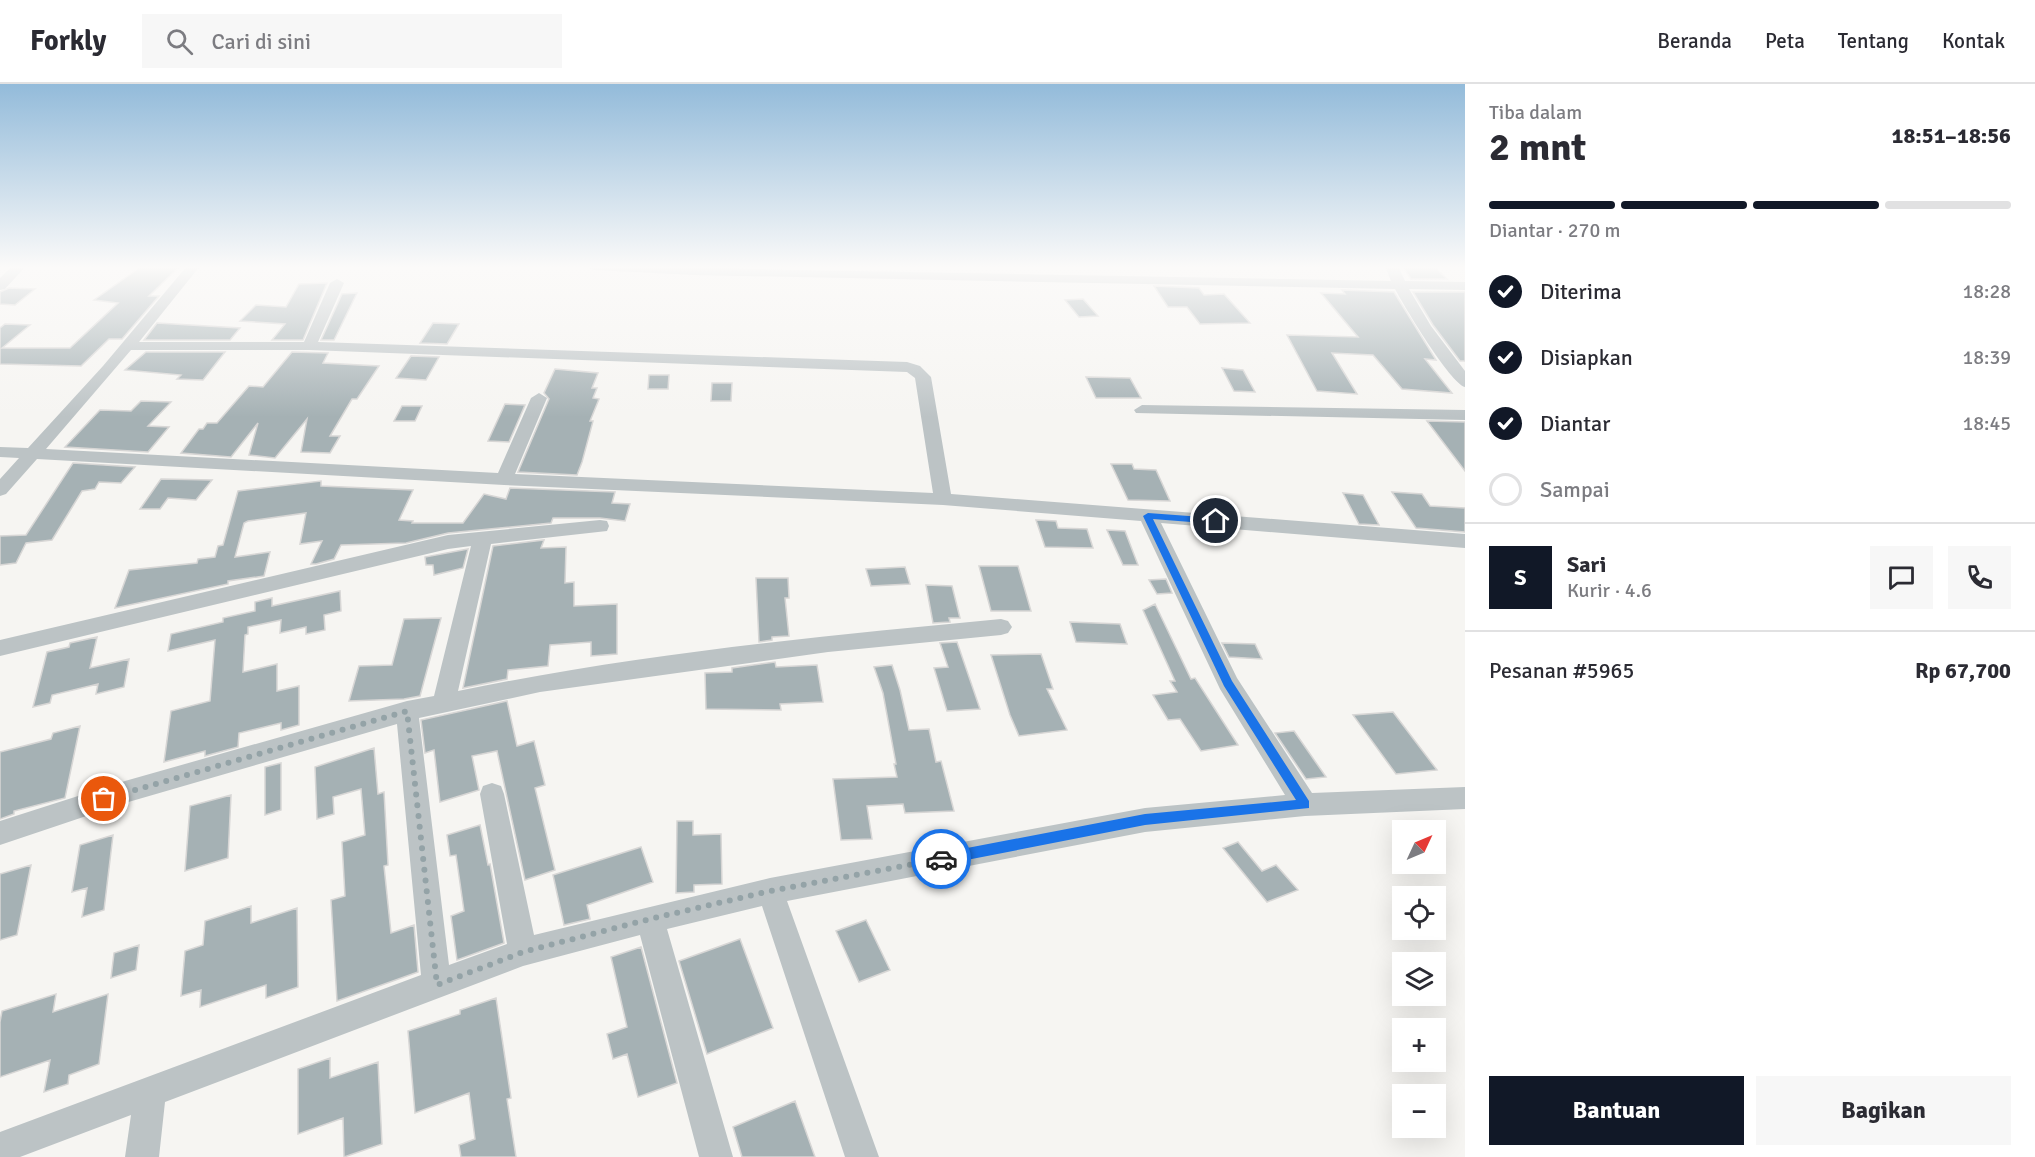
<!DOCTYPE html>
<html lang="id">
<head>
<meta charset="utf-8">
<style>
	:root { --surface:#fff; --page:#f7f7f7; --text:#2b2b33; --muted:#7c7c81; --line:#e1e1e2; --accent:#111827 }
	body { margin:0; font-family:Signika,sans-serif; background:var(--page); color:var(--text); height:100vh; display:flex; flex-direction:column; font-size:22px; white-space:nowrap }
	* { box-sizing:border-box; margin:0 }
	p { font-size:20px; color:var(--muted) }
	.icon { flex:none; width:33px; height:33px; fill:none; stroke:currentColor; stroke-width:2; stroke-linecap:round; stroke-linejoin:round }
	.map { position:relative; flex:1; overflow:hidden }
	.details { display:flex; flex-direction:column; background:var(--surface); width:570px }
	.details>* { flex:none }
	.needle { width:39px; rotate:46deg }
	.buttons { position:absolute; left:1392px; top:736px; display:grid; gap:12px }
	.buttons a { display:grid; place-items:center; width:54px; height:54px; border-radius:0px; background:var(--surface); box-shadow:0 6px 24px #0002; font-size:30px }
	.pin { position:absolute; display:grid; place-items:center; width:51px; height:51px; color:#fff; margin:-26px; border:3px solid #fff; border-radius:50%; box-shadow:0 2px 6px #0007 }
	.courier { position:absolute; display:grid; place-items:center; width:60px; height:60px; margin:-30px; border:4px solid #1a73e8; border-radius:50%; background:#fff; color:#222; box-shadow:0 2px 8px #0007 }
	.head em { font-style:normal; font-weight:700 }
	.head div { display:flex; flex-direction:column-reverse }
	.head { display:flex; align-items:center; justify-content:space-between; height:102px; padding:0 24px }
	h1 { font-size:39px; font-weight:700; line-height:45px }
	.bar { display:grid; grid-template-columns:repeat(4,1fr); gap:9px 6px; align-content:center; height:72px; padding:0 24px }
	.bar i { height:8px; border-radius:4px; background:var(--line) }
	.bar .on { background:var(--accent) }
	.bar p { grid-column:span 4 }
	.line { display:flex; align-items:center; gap:15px; padding:0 24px; border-top:2px solid var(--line) }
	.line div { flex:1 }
	.round { display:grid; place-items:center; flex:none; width:63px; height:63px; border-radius:0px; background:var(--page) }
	ol { padding:0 24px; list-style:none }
	li { display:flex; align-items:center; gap:18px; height:66px }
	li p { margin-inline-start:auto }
	li .icon { padding:6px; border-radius:50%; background:var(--accent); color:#fff; stroke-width:4 }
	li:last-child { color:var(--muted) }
	li i { width:33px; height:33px; border:3px solid var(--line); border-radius:50% }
	.action { display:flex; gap:12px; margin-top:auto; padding:12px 24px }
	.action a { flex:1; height:69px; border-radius:0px; background:var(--accent); color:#fff; font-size:24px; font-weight:700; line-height:69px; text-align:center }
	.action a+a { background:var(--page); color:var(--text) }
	header { display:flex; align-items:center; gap:36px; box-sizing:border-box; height:84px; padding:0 30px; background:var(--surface); border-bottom:2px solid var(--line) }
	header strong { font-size:28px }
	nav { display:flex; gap:33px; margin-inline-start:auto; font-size:21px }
	.search { width:420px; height:54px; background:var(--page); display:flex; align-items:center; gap:15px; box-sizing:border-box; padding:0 21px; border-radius:0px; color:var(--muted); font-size:22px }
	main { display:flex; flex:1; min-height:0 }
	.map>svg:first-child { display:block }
</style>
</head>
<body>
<header>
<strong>Forkly</strong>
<div class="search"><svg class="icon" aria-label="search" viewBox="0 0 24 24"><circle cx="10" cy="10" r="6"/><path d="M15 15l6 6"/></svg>Cari di sini</div>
<nav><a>Beranda</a><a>Peta</a><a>Tentang</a><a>Kontak</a></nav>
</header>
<main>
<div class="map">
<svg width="1465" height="1073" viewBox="0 0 1465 1073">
	<rect width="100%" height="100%" fill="#f6f5f2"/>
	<!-- building -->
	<path fill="#a5b1b4" stroke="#d7d6d5" stroke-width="1.5" d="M142,182h38l-31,30h10l-37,43h-13l-28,27 -81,-2v-36l5,-4 25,1 -28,23h68l48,-45 -24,-3z
		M1402,182h32l13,13h-36z
		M327,199l-24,57h-31l13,-16 -45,-3 16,-16 30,2 13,-23z
		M1154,202l45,2 5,7 20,-1 26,29 -50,1 -13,-17h-19z
		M9,204l26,1 -20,16 -15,-1v-12z
		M1342,206l52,2 42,68 -11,-1 27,34 -50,-4 -29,-34 -41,-2 25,41 -40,-3 -30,-56 71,2 -37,-44 24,1z
		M1413,208h52v69h-5l-27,-36z
		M357,209l-23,47h-13l21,-46z
		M1083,215l15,17 -19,1 -14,-17z
		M157,239l83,5 -10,12h-86z
		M433,239l26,1 -12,20 -27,-1z
		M146,268h79l-22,28 -26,-1 4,-4 -56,-5z
		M292,268l36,1 -5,10 56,3 -22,33h-5l-22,37h10l-10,17 -29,-1 6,-33 -32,39 -26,-3 9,-32 -27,34 -50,-4 18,-24h4l4,-6h10l32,-37 14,1z
		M411,272l28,1 -13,23 -30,-2z
		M1222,284l21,2 12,22 -21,-1z
		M555,285l43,4 -6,15h5l-4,10 6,1 -9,22h3l-11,41 -5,13 -59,-3 31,-73 -5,-6z
		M649,291h20l-1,14h-20z
		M1086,293l44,1 11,20h-45z
		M712,299h20l-1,18h-20z
		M141,317l30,1 -23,24 21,1 -21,25 -83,-5 35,-37 31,1z
		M505,320l20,1 -16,37 -21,-1z
		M402,322h20l-7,15h-21z
		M1427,337l38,1v49z
		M73,379l62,4 -14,16 -22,-1 -4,7 -13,2 -30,49 -26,3 -10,20 -16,2v-29l26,-1z
		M1111,380h21l2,5 22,1 14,31 -42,-1z
		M161,395l51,1 -16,20 -28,-2 -8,11h-20z
		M321,397v5l92,4 -14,30 14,1 -1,2h51l21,-29 22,5 4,-11 105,4 -3,11 18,1 -5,17 -25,-3h-47l-2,5 -103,10 -42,10 -65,2 -7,14 -18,5h-5l11,-23 -22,3 6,-31 -58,8 -4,2 -9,34 35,-5 -6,24 -36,5v3l-113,24 14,-38 68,-7 1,-4 17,-2 3,-11 5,-1 15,-54z
		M1392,408l30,2 8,12 35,2v24l-49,-4z
		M1343,409l20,2 16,30 -20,-1z
		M1036,436l20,1 2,7 29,1 6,19 -48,-1z
		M1107,446l18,1 13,34h-15z
		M544,456l-3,8 25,-1 -1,36 9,-1v24l43,-2v50l-26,2v-14l-41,3 -2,21 -40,4 -1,9 -44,9 30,-142z
		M468,465l-5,19 -29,7 -1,-10h-7l-1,-8z
		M979,482h39l13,45h-40z
		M905,483l5,17 -39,2 -5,-17z
		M756,494h32l1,20h-4l4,38 -17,1v3l-13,2z
		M1166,495l6,14 -15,1 -8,-14z
		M926,501l26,1 8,32h-11l1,4 -17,1z
		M340,507l1,20 -17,4 1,15 -19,4v-7l-26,6 1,-13 -33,7v7l-3,1 -2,37 34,-8v27l22,-5v39l-18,5v-7l-42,10 -1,14 -33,9v-5l-41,11 7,-51 39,-10 5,-61 -47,11 3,-17 52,-12v-4l32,-7v-9l17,-4v8z
		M1155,520l36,75 4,-1 43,67 -37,6 -21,-32 -12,1 -15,-25 24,-3 -7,-11h5l-32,-71z
		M441,534l-21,78 -16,3 -55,2 10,-35 33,-1 12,-46z
		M1070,538l50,2 7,20 -51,-2z
		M97,553l-7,31 39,-9 -5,28 -28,7 2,-10 -46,11 -2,8 -17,4 14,-55 22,-5 1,-4z
		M957,558l23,67 -33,2 -13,-43 14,-1 -8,-24z
		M1222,559l33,1 7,15 -33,-2z
		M1041,570l12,35h-6l20,41 -48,6 -9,-21 -19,-60z
		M775,578l1,5 41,-2 6,37 -43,2 1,6 -75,-1 -1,-36 27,-1v-4z
		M892,581l8,25 9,40 20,-1 7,33 5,-1 13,50 -49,2 -2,-9 -36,2 5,33 -31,1 -8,-61 64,-2 -3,-13h2l-13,-71 -9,-26z
		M507,617l10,45 17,-5 11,44 -10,3 20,82 -30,10 -28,-129 -25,5 7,34 -39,12 -6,-52 -9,3 -4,-33z
		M1393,628l44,58 -41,4 -43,-59z
		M80,642l-15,72 -51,13v3l-14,5v-67l51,-13 2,-6z
		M1294,647l32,46 -20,2 -31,-46z
		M374,664l4,46 6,-2 4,73 -4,1 7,67 23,-8 4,47 -81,29 -6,-101 14,-4 -3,-54 23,-7 -4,-46 -28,8 1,17 -17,5 -2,-52z
		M281,679v47l-16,5v-48z
		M231,711l-3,63 -43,13 5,-65z
		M677,737h16v14l28,-1 1,50 -28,1v7l-18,1z
		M480,741l8,40 2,-1 14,79 -47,17 -6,-44 13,-5 -8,-56 -6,1 -3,-21z
		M113,751l-9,75 -22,7 5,-29 -15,4 8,-47z
		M1238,758l24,29 14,-6 22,25 -31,12 -44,-54z
		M641,763l12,35 -66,23 3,14 -26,6 -11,-50z
		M31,781l-14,70 -17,5v-66z
		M251,822v17l46,-15 1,79 -32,11v-13l-66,22 1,-17 -20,6 4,-45 18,-6 2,-24z
		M866,836l24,50 -31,12 -23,-51z
		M740,855l33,89 -66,26 -28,-93z
		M139,861l-3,25 -25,8 3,-25z
		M641,863l36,136 -39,14 -11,-43 -14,5 -6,-25 20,-7 -16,-70z
		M56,910l-3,18 55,-18 -9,70 -30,11 -1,9 -24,8 6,-32 -50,17v-55l2,-11z
		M496,914l15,100 -4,1 9,58h-55l-2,-12 16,-6 -6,-46 -54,20 -7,-82 52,-17v-4z
		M330,974v20l48,-16 4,82 -38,13 -1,-39 -45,16v-65z
		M795,1017l20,56h-73l-9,-30z"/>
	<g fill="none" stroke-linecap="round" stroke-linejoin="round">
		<!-- street -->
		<path fill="#bcc3c5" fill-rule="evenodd" d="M12,182h14l-21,23 -5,1v-12z
			M187,182h13l-61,76h165l26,-59 7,-4 7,4 -26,59 589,20 13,4 11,11 20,117 514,40v14l-304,-25 76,155 75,115 153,-6v22l-160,7 -160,16 -358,69 92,256h-34l-83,-251 -95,23 66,228h-34l-59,-222 -117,31 -358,136 -6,55h-34l6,-42 -111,42h-20v-25l421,-157 -24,-251 -272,79 -125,42v-24l125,-40 282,-80 27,-5 37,-150 -23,3 -448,107v-16l448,-105 152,-15 7,1 2,5 -2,5 -116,13 -33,147c179,-37 362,-55 543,-72l7,2 4,6 -4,6 -7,2 -173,17 -288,40 -121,26 30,247 58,-21 -27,-150 3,-8 9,-3 9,3 3,8 30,141 236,-57 375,-70 140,-13 -65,-106 -79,-168 -198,-16 -439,-20 -467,-26 -31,35 -6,2v-17l19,-21 -19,-1v-10l28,1 75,-82zM131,266h178l598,22 8,6 18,115 -418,-19 32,-76 -8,-5 -8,5 -33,75 -452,-24z
			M587,182l804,15 -6,-15h13l7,15 60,1v8l-56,-1 22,37 34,45v16c-15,-4 -61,-81 -70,-98l-701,-14 -101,-5z
			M1142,321l323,5v10l-329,-7 -2,-3z"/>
	</g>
	<!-- sky -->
	<linearGradient id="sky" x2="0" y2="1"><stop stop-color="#93bbda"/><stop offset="0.55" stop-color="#fbfaf9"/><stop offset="1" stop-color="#fbfaf9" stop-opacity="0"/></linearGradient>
	<rect width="1465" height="333" fill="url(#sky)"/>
	<!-- route -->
	<path fill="#1a73e8" d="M1148,429l68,5 4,3 -4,3 -63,-5 79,162 77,120v7l-164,17 -204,40 -4,-2 -2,-4 6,-6 204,-39 151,-14 -72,-114 -81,-170z"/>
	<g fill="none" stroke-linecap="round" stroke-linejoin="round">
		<!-- done -->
		<path stroke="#94a3a7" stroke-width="6" stroke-dasharray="0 10.8" d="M104,715l303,-88 30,274 86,-33 127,-33 120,-28 171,-32"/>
	</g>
</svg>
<div class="buttons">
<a><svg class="needle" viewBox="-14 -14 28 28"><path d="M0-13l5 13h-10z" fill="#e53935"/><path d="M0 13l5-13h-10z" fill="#7c7c81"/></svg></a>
<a><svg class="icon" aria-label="locate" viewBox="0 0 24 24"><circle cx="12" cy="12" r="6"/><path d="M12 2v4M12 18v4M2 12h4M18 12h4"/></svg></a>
<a><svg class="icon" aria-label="layers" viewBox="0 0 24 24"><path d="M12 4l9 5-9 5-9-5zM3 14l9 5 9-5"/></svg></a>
<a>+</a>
<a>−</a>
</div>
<div class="pin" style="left:104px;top:715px;background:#ea580c"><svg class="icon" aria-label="bag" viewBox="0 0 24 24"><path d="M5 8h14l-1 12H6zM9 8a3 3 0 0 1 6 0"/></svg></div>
<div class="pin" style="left:1216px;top:437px;background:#1f2937"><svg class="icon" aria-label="home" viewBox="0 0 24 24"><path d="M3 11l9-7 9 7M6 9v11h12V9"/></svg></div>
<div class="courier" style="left:941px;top:775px"><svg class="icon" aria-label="car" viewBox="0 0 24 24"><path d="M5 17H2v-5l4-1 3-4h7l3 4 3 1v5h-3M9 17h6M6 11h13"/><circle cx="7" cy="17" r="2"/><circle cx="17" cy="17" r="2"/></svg></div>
</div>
<section class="details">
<div class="head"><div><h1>2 mnt</h1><p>Tiba dalam</p></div><em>18:51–18:56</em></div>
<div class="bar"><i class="on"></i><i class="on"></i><i class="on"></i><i></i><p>Diantar · 270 m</p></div>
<ol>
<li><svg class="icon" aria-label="check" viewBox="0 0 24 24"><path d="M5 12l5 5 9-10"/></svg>Diterima<p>18:28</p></li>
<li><svg class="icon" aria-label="check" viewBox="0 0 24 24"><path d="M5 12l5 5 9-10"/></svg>Disiapkan<p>18:39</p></li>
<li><svg class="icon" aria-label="check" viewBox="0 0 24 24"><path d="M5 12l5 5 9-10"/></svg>Diantar<p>18:45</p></li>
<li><i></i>Sampai</li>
</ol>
<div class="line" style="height:108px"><b class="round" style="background:var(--accent);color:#fff">S</b><div><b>Sari</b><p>Kurir · 4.6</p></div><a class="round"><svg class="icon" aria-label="chat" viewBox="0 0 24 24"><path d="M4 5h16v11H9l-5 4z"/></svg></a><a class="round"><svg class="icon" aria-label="phone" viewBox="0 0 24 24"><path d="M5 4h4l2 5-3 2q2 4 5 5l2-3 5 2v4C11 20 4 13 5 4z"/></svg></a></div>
<div class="line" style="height:78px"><div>Pesanan #5965</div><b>Rp 67,700</b></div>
<div class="action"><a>Bantuan</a><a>Bagikan</a></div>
</section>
</main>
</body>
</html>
